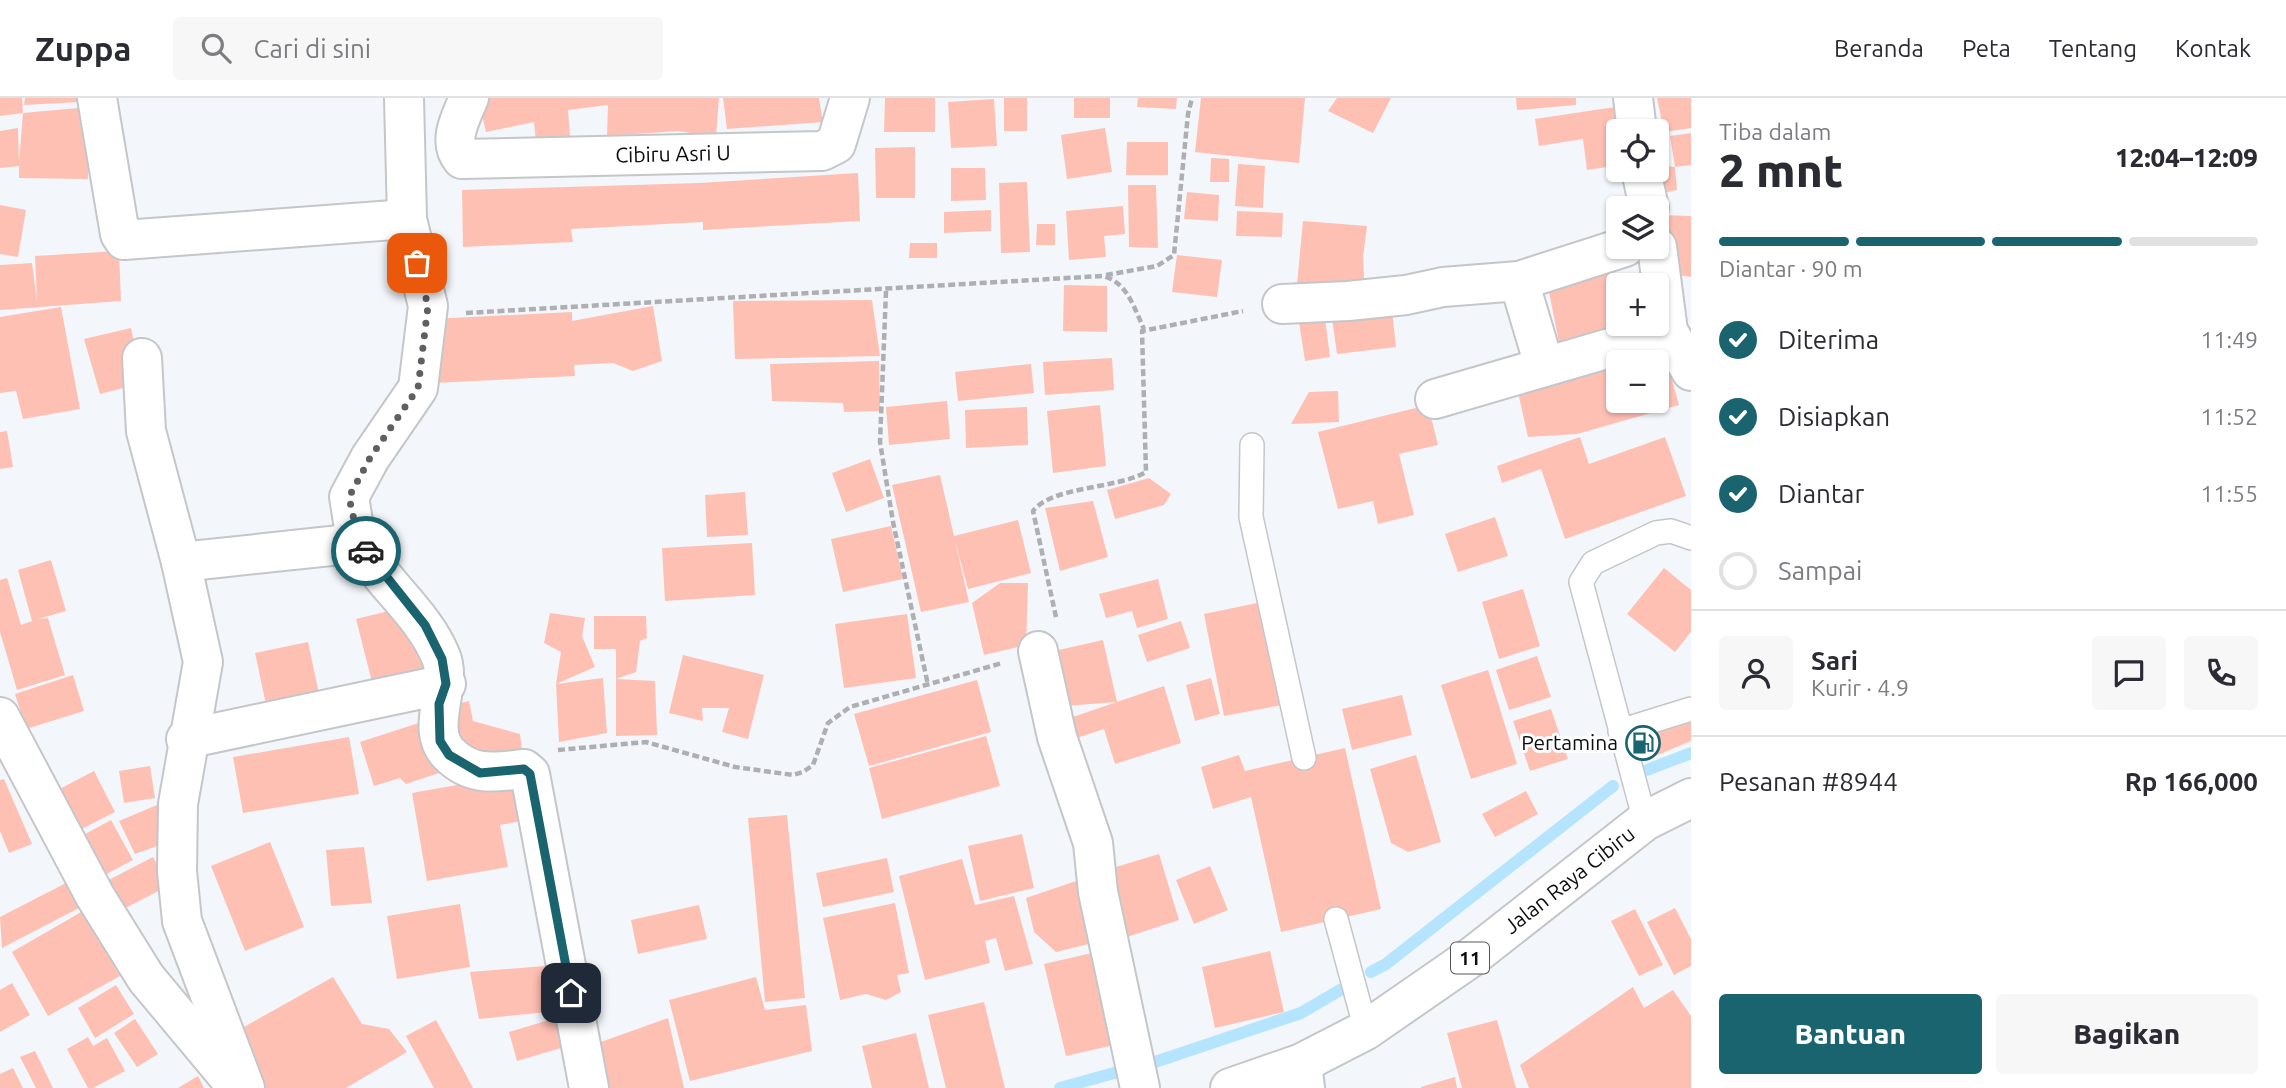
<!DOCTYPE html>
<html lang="id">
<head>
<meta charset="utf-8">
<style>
	:root { --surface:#fff; --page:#f7f7f7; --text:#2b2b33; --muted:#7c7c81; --line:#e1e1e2; --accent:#1a6470 }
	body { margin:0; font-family:Ubuntu,sans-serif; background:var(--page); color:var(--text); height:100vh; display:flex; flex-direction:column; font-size:26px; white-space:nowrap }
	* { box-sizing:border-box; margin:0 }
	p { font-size:23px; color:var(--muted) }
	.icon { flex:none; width:38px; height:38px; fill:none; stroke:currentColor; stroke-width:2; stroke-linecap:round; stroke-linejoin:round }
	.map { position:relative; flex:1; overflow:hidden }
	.drawer { display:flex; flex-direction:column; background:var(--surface); width:595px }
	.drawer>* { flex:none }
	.fabs { position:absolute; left:1606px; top:21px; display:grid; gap:14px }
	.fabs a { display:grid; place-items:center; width:63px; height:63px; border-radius:7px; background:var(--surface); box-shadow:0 2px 5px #0004; font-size:35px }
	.pin { position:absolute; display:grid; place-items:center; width:60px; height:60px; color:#fff; margin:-30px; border-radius:14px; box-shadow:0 4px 10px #0006 }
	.courier { position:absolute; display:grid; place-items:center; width:70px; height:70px; margin:-35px; border:5px solid #1a6470; border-radius:50%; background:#fff; color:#222; box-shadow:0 2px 9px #0007 }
	.overview em { font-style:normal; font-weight:800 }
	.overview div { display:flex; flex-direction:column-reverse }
	.overview { display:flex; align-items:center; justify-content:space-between; height:119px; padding:0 28px }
	h1 { font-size:46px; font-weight:800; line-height:52px }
	.bar { display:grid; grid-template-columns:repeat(4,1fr); gap:10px 7px; align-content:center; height:84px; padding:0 28px }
	.bar i { height:9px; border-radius:5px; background:var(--line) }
	.bar .on { background:var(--accent) }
	.bar p { grid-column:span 4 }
	.line { display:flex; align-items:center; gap:18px; padding:0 28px; border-top:2px solid var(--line) }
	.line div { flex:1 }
	.round { display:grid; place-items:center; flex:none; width:74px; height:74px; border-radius:7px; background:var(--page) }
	ol { padding:0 28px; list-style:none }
	li { display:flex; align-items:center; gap:21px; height:77px }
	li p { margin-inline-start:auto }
	li .icon { padding:7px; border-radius:50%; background:var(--accent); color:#fff; stroke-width:4 }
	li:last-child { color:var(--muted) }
	li i { width:38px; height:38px; border:4px solid var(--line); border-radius:50% }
	.primary-button { display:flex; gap:14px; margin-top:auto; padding:14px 28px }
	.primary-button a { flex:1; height:80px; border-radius:7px; background:var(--accent); color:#fff; font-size:28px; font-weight:800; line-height:80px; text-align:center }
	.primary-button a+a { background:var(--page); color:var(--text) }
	header { display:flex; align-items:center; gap:42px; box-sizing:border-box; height:98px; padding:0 35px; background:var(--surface); border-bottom:2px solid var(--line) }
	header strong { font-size:33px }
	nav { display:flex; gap:38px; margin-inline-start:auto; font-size:24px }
	.search { width:490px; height:63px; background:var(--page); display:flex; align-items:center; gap:18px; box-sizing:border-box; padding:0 24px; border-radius:7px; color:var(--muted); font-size:26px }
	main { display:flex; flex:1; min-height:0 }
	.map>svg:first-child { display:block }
</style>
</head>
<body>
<header>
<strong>Zuppa</strong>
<div class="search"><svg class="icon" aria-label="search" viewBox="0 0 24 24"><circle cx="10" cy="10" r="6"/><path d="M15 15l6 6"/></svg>Cari di sini</div>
<nav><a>Beranda</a><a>Peta</a><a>Tentang</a><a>Kontak</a></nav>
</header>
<main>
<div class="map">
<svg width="1691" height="990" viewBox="0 0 1691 990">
	<rect width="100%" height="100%" fill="#f3f6fa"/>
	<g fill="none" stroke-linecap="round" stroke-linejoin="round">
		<!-- stream -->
		<path stroke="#b5e5fe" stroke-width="12" d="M1647,672l44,-17
			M1371,874l15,-8 227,-178
			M1149,966l152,-51 41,-24
			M1060,990l65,-18"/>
	</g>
	<!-- building -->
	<path fill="#ffc0b4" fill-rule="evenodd" d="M0,0h22l1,15 -23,3z
		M25,0h54v4l-55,3z
		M484,0h235l-3,39 -38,-6 -71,5 1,-31 -40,5 2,27 -34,6 -2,-21 -48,10 -6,-26z
		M723,0h96l4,24 -96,7z
		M885,0h50v34h-51z
		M1004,0h23v33h-23z
		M1074,0h36v20h-36z
		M1138,0h39l-1,11 -39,-2z
		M1201,0h104l-6,65 -104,-11z
		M1337,0h54l-18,35 -45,-22z
		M1516,0h60v7l-59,5z
		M1657,0h34v30l-27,4z
		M994,1l3,47 -46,2 -3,-46z
		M89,9l-1,72 -69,-1v-12l-19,2v-37l18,-3 1,35 4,-50z
		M1615,9l4,58 -32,5 -4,-31 -44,7 -4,-27z
		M1105,30l7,44 -45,7 -6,-44z
		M1691,35v32l-16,2 2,23 -25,5 5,-30 18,2 -5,-31z
		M1127,44h41v33h-42z
		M915,49v51h-39l-1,-50z
		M1211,60l18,1v23h-19z
		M1238,66l27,2 -2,42 -28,-2z
		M951,70h34l1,32 -35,1z
		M858,75l2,48 -157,9v-8l-132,7 2,13 -110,5 -1,-57 238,-7z
		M1027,84l3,70 -29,1 -2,-70z
		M1128,87h28l2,63 -29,-1z
		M1187,94l32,3 -1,26 -34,-2z
		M0,107l26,5 -8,47 -18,-3z
		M1123,108l2,28 -21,2 2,21 -37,3 -3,-49z
		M991,112v21l-47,2v-21z
		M1237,113l46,2 -1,24 -46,-1z
		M1660,117l31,1v61l-20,-3z
		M1303,123l64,5 -4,31 2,40 -69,-2z
		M1037,126h18v21h-19z
		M910,145h27v15h-28z
		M119,153l2,50 -121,9v-45l32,-2 5,38 -2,-45z
		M1177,157l45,5 -5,37 -45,-5z
		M1607,166l12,45v15l-60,18 -11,-55z
		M1064,187l43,1v46l-44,-1z
		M872,202l8,56 -145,3 -2,-58z
		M653,208l9,55 -29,10 -20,-8 -39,2 1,11 -140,7 -3,-64 140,-7v9z
		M61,209l19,102 -57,10 -7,-28 -16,2v-76z
		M1392,212l4,37 -59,7 -5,-36z
		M1325,220l5,39 -25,4 -6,-39z
		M131,230l12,55 -43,11 -16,-55z
		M1661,243l18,64 -102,29 -49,3 -11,-49zM1619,264h38v39h-38z
		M1112,260l2,32 -69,5 -2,-33z
		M879,263l1,50 -36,1 -1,-9 -71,-2 -2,-37z
		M1031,266l3,29 -76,8 -3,-29z
		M1338,293l1,31 -48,2 18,-32z
		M947,303l3,38 -61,6 -3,-38z
		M1100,307l6,61 -53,7 -6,-62z
		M1428,307l10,40 -39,9 15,61 -36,9 -5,-23 -35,8 -20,-77z
		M1027,309l1,38 -62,3 -1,-38z
		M7,333l6,36 -13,2v-37z
		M1580,339l9,27 76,-27 21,59 -121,43 -24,-70 -39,14 -5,-17z
		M870,361l14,39 -38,14 -14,-39z
		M940,377l14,61 64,-16 13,53 -63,16 -13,-48 14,61 -48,10 -29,-127z
		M1149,380l22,16 -7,11 -49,14 -8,-29z
		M745,394l3,43 -41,2 -2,-42z
		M1093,403l15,56 -48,14 -15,-63z
		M1495,419l13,39 -50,16 -13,-38z
		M891,428l12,53 -60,13 -12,-53z
		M752,445l3,52 -90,6 -3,-53z
		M51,462l15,51 -28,8 10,-1 17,57 -48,15 -17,-58v-52l7,-2 14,47 11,-4 -14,-51z
		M1664,470l27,22v42l-16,20 -48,-38z
		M1158,481l10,40 -31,9 -5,-17 -26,7 -7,-24z
		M1000,485h28l-2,62 -42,10 -12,-52z
		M1523,491l17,57 -41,13 -17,-57z
		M1262,504l20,103 -58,11 -20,-102z
		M397,511l38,71 -63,2 -16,-63z
		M550,515l35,5 -3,18 13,31 -39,17 5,-32 -17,-9z
		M907,516l9,64 -72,10 -9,-64z
		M594,518h52l1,22 -7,3 -4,31 -20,7 39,2 2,54 -41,1v-87h-22z
		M1181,523l9,27 -43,14 -9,-27z
		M1103,542l14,62 -52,4 -15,-54z
		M308,544l14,66 -53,11 -14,-66z
		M683,557l81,20 -16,64 -26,-7 7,-24h-27l1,13 -34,-8z
		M1537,558l14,41 -42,13 -13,-40z
		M1488,572l29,94 -46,15 -30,-94z
		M73,577l11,36 -58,18 -11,-35z
		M603,580l4,55 -48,9 -3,-58z
		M1211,580l9,36 -25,7 -9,-36z
		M977,582l14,52 -122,34 -15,-52z
		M1164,588l17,57 -66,21 -11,-35 -30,10 -7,-20z
		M1402,597l10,40 -60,15 -10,-41z
		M469,603l4,20 47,13 2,16 -55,5 -18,-49z
		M1551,611l17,50 -38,12 -17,-50z
		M1691,619v24l-36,15 -8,-21z
		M428,622l17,51 -39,13 -6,-6 -26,8 -14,-44z
		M986,638l14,50 -118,33 -13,-51z
		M349,639l10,57 -116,19 -10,-56z
		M1345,650l36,161 -100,23 -30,-135 -38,12 -12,-42 38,-12 6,16z
		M1416,657l25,87 -33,10 -17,-9 -21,-74z
		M150,668l5,32 -31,5 -5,-32z
		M94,673l21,41 -45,23 -20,-41z
		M524,675l8,46 -32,6 8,42 -81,14 -15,-88z
		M4,681l28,65 -23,9 -9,-22v-51z
		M1526,693l12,23 -43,23 -13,-23z
		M164,704l-1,42 -28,10 -16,-33z
		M787,717l18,183 -40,4 -17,-184z
		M111,722l22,40 -38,20 -21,-40z
		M1022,736l12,54 -54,13 -12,-55z
		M270,744l34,85 -59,24 -34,-85z
		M364,749l8,56 -41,3 -5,-56z
		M1159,756l20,66 -52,17 -21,-67z
		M153,759l15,29 -54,28 -15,-29z
		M887,760l7,34 -71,15 -7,-34z
		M962,761l13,46 39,-9 19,68 -28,7 -9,-33 -11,3 5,22 -65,17 -26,-104z
		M1210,768l18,44 -34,14 -18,-44z
		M1088,779l13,64 -45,11 -22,-20 -8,-34z
		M66,785l13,25 -77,40 -2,-31z
		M895,805l14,70 -12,2 4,17 -15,8 -20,-6 -26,6 -17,-82z
		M460,806l10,63 -73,12 -10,-63z
		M699,807l8,34 -69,15 -7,-34z
		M1675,810l16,31v27l-17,9 -27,-53z
		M1635,811l28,56 -24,11 -28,-55z
		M83,813l37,65 -72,40 -36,-64z
		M1105,852l22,92 -61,14 -22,-92z
		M1270,853l14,61 -69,16 -13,-61z
		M557,867l10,45 -88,9 -9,-47z
		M333,879l29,47 27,5 18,23 -61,36h-86l4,-9 -29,-47z
		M756,879l9,33 41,-5 6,46 -122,30 -21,-81z
		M12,885l18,32 -30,17v-42z
		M116,887l18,29 -39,24 -17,-30z
		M1633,889l11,21 29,-18 18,26v72h-162l-9,-23z
		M984,904l21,86h-59l-18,-73z
		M559,919l9,29 -51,15 -8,-29z
		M668,920l16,70h-93l-7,-40z
		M135,921l23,35 -21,13 -23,-34z
		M436,922l28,51 9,17h-39l-28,-52z
		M1497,922l19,68h-54l-15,-55z
		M916,935l13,55h-57l-10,-42z
		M88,939l5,9 14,-8 18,33 -32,17h-5l-21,-39z
		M35,953l18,37h-17l-16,-31z
		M13,970l10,20h-23v-14z
		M198,978l6,12h-26z
		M1455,979l2,11h-36v-1z"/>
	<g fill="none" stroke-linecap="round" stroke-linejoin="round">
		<!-- lane casing -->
		<g stroke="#c4c6ca" stroke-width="26">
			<path id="lane" d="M1252,347l-1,72 53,241
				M1620,633l71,-22
				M1645,723l-64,-239 12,-19 63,-30 15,-2 20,7
				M1336,821l30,111"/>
		</g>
		<!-- street casing -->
		<g stroke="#c4c6ca" stroke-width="42">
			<g id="street">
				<path d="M97,0l23,136 4,6 283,-21"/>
				<path d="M404,0l3,121 21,87 -10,82 -48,70 -21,39c3,15 4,35 11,47 23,41 63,69 81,113 12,30 -17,72 8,97 23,23 46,18 75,15l6,5 59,314"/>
				<path id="s1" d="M469,0c-8,19 -22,43 -7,61l360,-8 14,-7 14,-46"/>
				<path d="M1633,0l4,33"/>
				<path d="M1641,72l8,38"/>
				<path d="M1657,149l11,84 23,40"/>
				<path d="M1519,183l25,84"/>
				<path d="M1282,206l66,-3 58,-6 37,-8 76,-6 106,-34"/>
				<path d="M142,260l4,73 35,131"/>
				<path d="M1435,301l233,-68"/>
				<path d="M1038,553l19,86 36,106 5,49 42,196"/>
				<path d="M0,619l95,179 51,82 86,103"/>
				<path d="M186,641l260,-55"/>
				<path d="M1302,965l3,25"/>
				<path d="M245,990l-63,-167 -5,-50 1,-67 25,-142 -22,-100 178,-19"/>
			</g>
		</g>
		<!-- highway casing -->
		<g stroke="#c4c6ca" stroke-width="42">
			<g id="highway">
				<path id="s2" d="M1230,990l72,-25 64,-33 107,-74 172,-135 46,-23"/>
			</g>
		</g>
		<!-- path -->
		<path stroke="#adafb2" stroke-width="4.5" stroke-dasharray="7 3.5" stroke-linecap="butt" d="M1106,177l51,-9 17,-11 14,-141 4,-16
			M886,193l-6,151 13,80 35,163
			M466,215l636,-37c25,5 32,32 42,53
			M1056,519l-23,-106c19,-25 84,-22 113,-39l-4,-141 101,-20
			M558,652l88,-8 89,25 58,8 10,-3 10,-7 15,-42 22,-16 152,-44"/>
		<!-- lane -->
		<use href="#lane" stroke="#fff" stroke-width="23"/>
		<!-- street -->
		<use href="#street" stroke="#fff" stroke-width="38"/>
		<!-- highway -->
		<use href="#highway" stroke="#fff" stroke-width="38"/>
	</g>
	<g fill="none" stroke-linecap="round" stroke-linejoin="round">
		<!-- done -->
		<path stroke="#5d5f61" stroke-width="7" stroke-dasharray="0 12.6" d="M366,453l-7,-8 -10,-46 21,-39 48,-70 10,-82 -11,-43"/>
		<!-- route -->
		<path stroke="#1a6470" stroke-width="9" d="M366,453l59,74 17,34 4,25 -7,20 1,37 9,14 31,18 44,-4 6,5 41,219"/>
	</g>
	<!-- icons -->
	<defs>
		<g id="fuel-ring" transform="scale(1.75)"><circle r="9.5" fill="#fff" stroke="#1a6470" stroke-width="1.5"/><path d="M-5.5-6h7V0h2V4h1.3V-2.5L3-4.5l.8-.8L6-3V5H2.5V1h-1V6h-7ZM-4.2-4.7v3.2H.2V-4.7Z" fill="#1a6470"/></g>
	</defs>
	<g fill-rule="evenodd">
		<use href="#fuel-ring" x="1643" y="645"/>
	</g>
	<g text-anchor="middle" stroke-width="6" stroke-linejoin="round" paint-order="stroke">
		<!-- shield labels -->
		<rect fill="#fff" stroke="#555656" stroke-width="2" x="1451" y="844.5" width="38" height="31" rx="5"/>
		<g font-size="19" font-weight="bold" fill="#0c0d0e">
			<text x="1470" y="867">11</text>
		</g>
		<!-- street labels -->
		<g font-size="21" fill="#0c0d0e" stroke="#fff">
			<text dy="7" stroke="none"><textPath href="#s1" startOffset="276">Cibiru Asri U</textPath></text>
			<text dy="7" stroke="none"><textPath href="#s2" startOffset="401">Jalan Raya Cibiru</textPath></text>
		</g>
		<!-- poi labels -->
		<g font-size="21" fill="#0c0d0e" stroke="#fff" text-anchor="end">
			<text x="1618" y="652">Pertamina</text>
		</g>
	</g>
</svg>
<div class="fabs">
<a><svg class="icon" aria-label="locate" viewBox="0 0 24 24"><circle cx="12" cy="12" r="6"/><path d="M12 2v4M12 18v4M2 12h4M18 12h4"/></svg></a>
<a><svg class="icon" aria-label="layers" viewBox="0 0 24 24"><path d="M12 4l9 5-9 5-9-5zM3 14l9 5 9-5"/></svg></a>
<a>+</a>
<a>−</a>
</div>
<div class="pin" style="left:417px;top:165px;background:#ea580c"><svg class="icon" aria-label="bag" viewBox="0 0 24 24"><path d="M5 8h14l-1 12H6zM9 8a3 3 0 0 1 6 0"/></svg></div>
<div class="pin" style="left:571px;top:895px;background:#1f2937"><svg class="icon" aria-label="home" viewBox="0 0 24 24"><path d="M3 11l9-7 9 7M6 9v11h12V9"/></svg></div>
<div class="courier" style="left:366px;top:453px"><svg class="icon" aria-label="car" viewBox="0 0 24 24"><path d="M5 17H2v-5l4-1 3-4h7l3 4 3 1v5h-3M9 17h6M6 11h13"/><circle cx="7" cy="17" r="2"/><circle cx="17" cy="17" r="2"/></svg></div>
</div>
<section class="drawer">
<div class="overview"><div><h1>2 mnt</h1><p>Tiba dalam</p></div><em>12:04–12:09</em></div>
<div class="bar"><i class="on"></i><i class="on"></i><i class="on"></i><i></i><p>Diantar · 90 m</p></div>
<ol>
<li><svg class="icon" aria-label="check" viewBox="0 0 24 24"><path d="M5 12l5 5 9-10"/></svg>Diterima<p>11:49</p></li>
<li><svg class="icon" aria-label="check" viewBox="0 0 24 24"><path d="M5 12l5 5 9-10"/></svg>Disiapkan<p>11:52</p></li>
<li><svg class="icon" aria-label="check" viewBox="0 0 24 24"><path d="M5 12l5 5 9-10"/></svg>Diantar<p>11:55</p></li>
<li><i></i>Sampai</li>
</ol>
<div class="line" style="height:126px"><a class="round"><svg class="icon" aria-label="person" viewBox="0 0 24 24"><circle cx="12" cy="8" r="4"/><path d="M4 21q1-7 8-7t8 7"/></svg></a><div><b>Sari</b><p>Kurir · 4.9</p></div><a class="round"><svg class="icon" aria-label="chat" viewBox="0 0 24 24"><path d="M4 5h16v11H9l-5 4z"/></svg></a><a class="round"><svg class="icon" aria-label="phone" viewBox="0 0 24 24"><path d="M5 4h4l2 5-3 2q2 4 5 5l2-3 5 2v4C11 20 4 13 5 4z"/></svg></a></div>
<div class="line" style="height:91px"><div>Pesanan #8944</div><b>Rp 166,000</b></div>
<div class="primary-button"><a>Bantuan</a><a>Bagikan</a></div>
</section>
</main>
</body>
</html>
